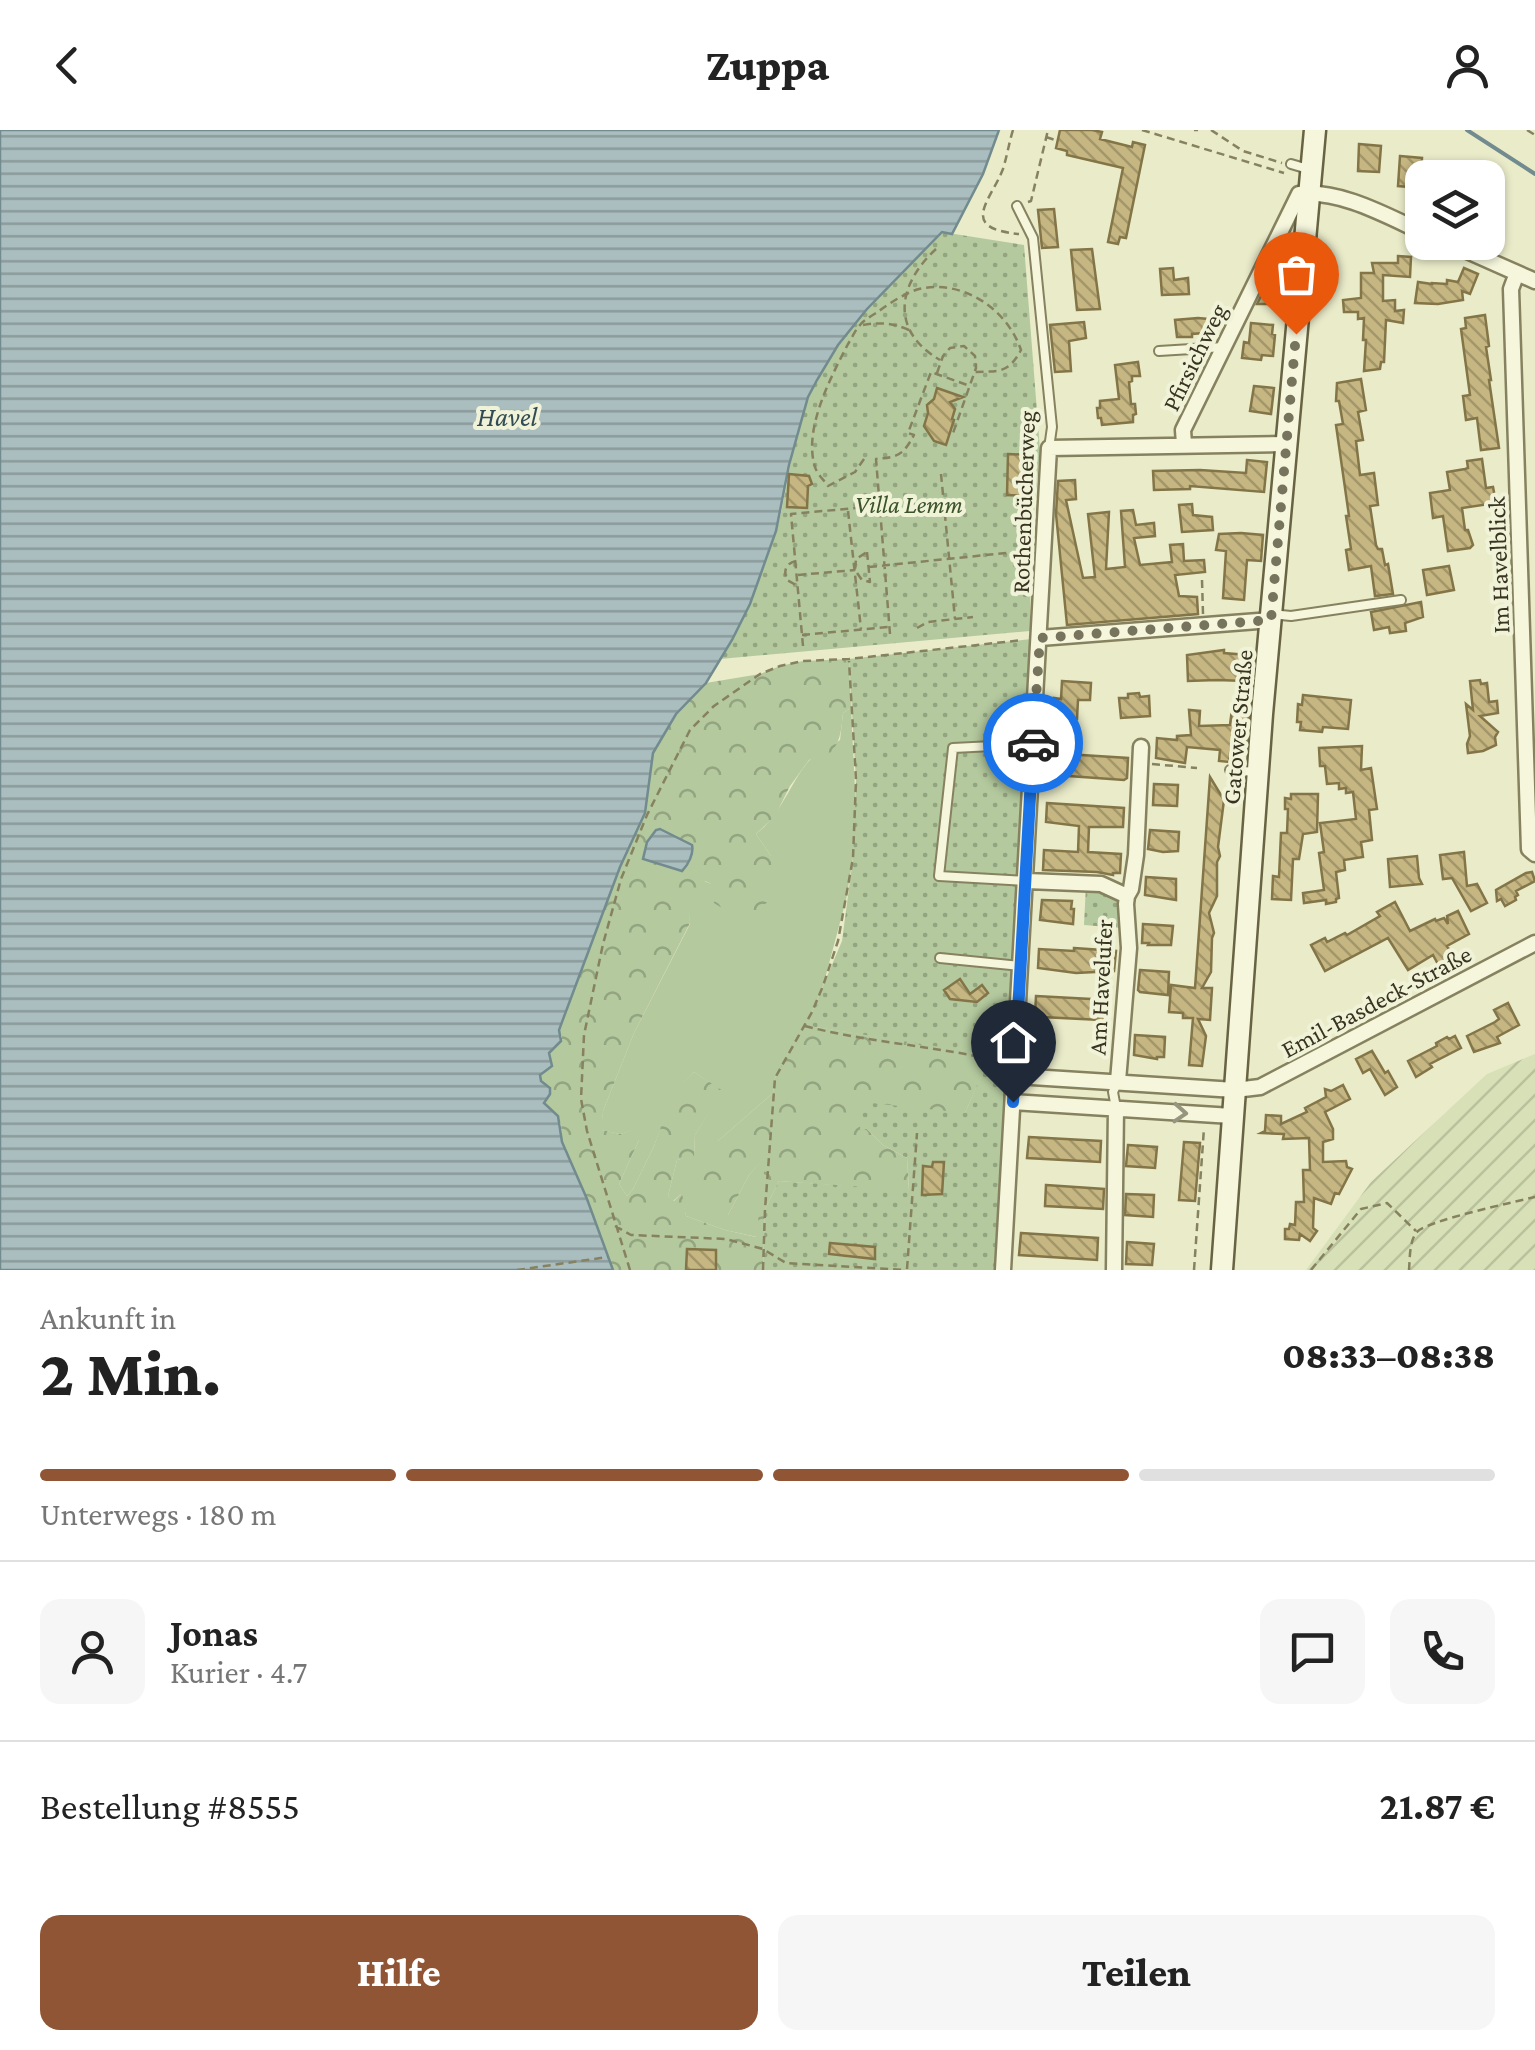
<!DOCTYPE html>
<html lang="de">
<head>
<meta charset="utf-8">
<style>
	:root { --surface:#fff; --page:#f6f6f6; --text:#222; --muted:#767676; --line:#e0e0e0; --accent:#905534 }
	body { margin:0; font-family:"Crimson Pro",serif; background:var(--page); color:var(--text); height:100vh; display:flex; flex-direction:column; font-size:38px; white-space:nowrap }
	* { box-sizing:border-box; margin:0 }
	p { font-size:32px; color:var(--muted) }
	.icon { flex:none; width:55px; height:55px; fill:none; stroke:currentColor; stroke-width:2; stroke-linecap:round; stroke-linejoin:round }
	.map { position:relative; height:1140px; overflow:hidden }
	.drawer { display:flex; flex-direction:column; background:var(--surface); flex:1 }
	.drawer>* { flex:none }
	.controls { position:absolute; left:1405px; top:30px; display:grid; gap:20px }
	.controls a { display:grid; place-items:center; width:100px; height:100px; border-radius:20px; background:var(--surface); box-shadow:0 2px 8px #0004; font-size:50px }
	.pin { position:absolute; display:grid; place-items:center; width:85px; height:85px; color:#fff; margin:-102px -42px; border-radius:50% 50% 50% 0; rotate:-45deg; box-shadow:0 0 10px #0007 }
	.pin .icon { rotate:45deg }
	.courier { position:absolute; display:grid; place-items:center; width:100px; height:100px; margin:-50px; border:8px solid #1a73e8; border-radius:50%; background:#fff; color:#222; box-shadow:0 2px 12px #0007 }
	.summary em { font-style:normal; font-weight:800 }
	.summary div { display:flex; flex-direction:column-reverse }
	.summary { display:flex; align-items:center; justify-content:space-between; height:170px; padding:0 40px }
	h1 { font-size:65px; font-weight:800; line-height:75px }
	.bar { display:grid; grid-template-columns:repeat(4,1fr); gap:15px 10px; align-content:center; height:120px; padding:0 40px }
	.bar i { height:12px; border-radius:8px; background:var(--line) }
	.bar .active { background:var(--accent) }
	.bar p { grid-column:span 4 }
	.line { display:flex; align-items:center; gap:25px; padding:0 40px; border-top:2px solid var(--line) }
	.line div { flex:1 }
	.round { display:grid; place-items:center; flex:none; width:105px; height:105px; border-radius:20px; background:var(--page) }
	.cta { display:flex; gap:20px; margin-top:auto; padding:20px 40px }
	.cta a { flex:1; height:115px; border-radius:20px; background:var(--accent); color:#fff; font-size:40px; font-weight:800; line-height:115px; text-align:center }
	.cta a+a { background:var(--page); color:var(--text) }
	header { display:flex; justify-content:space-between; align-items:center; height:130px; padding:0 40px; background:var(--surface); font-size:45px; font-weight:800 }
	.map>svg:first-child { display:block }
</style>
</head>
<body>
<header><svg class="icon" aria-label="back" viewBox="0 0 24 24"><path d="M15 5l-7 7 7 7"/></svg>Zuppa<svg class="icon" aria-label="person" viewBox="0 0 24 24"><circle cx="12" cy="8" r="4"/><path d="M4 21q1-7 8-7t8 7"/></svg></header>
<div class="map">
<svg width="1535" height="1140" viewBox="0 0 1535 1140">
	<defs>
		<pattern id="farmland-furrows" width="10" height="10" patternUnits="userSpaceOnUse" patternTransform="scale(2.5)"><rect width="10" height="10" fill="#d8e0b7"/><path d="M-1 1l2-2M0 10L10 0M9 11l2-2" fill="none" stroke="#bac19d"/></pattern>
		<pattern id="forest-crowns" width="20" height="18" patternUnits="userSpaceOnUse" patternTransform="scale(2.5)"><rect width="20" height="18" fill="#b4c99e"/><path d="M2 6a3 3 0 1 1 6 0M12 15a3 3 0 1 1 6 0" fill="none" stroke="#93a480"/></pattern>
		<pattern id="park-dots" width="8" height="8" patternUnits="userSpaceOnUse" patternTransform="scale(2.5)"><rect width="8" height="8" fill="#b4c99e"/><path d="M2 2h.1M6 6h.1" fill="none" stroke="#93a480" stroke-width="1.8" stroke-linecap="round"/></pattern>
		<pattern id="water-rules" width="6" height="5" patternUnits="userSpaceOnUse" patternTransform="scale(2.5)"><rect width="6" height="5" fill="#aabec0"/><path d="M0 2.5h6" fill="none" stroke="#8b9b9c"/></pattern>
		<pattern id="building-back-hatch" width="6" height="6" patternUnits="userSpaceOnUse" patternTransform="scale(2.5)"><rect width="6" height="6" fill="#c6b782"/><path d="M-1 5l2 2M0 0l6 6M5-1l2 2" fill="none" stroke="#a2966a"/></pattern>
	</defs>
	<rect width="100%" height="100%" fill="#e9ebc9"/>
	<!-- farmland -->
	<path fill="url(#farmland-furrows)" d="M1535,924v216h-229l65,-88 116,-108z"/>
	<!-- grass -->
	<path fill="#b4c99e" d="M851,578l5,103 -3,47 -7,42 -23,86 -11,26 -37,66 -2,15 -55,48 10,74 21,-40 18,-21 -10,83 -32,-7 -39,-14 -5,-22 -8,7 -5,-5 9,-36 17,-5 1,-20 27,-44 -28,-19 -20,21 -20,53 -21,43 -6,7 -8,-12 20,-44v-11l-19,5 -19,-4 2,-19 31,-78 56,-109 -2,-23 16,-20 7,3 60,-28 -15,-22c24,-18 33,-48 51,-71 7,-9 23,-16 33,-23l3,-27z"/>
	<!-- forest -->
	<path fill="url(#forest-crowns)" d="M849,529l2,49 -8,5c-2,18 -2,31 -16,43h-10l-8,4 -19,26 -15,30 -19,18 15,22 3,42 -33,22 -27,-17 -3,-19 -6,-3 -11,16 -5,4 1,22 -56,110 -31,78 -1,19 18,4 20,-6 -1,12 -20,44 8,12 6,-7 21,-43 19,-53 21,-21 29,19 -28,44 -1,21 -17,4 -9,36 6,5 8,-8 4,23 39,14 31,7 10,-81 -17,19 -21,40 -13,1 -16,-12 -1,-18 20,-45 55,-48 2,-15 28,-53 188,29 -26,59 -98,16 16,16 24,13 2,33 -130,-10 -14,28 -2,61h-150l-26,-71 -25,-57 -1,-18 -17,-21 6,-9 -10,-16 2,-5 10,-7 -3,-13 13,-16 -3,-7 61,-163 25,-54 8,-60 23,-39 30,-31 54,-9 20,-8 23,-5z"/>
	<!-- park -->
	<path fill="url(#park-dots)" d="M942,102l82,13 16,205 -9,92 -1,89 -310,28c23,-39 42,-82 56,-126 13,-46 15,-97 35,-141 29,-64 84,-110 131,-160z
		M1040,508l-37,632h-240l2,-61 14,-28 130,9 -2,-32 -24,-13 -16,-16h-7l2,-27 103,11 25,-58 -187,-30 9,-13 30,-71 11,-83 3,-78 -7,-121z
		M1086,755l33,13 2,8v22l-37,-3z"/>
	<!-- water -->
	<path fill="url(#water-rules)" stroke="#718b8e" stroke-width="2.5" d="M0,0h999l-16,44 -31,60 -10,-2 -75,77 -29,36 -21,35 -9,17 -19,68 -13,66 -26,73 -18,36 -26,43 -30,31 -23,39 -8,60 -25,54 -61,163 2,11 -12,12 3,13 -12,9 1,6 9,7v6l-6,9 14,13 4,26 25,57 26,71h-613z
		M660,699l32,16c2,9 -4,20 -10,26l-39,-12 4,-17 9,-12z"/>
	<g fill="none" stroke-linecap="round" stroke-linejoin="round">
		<!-- stream -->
		<path stroke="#718b8e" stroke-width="4" d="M1467,0l68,44"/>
	</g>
	<!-- building -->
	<path fill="url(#building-back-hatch)" stroke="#837547" stroke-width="2.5" d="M1060,0h32l10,2 -2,7 32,8 1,-5 12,3 -19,93 -6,-1 -2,7 -10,-2 15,-74 -56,-13v-4l-11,-3z
		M1359,14l22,2 -2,26 -21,-1z
		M1400,26l22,2 -2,30 -22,-2z
		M1054,79l4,38 -16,1 -4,-38z
		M1092,119l8,60 -23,1 -6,-60z
		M1398,126l13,1 -1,20 -27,-2v26l12,-1v11l9,-1 -1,13 -17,-3 -2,42h-3l-1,7 -16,2 2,-31h-3l1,-22 -6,1v-7h-14l-1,-12 18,-2v-25h13l-2,-10h26z
		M1173,138l1,12 14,-2 1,16 -27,1 -2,-26z
		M1464,138l14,6 -8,20 -8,-3 1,9 -25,4 -23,-1 3,-21 14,2v-1l15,1v-4l11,2z
		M1272,142l15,1 -3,31h-27l9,-18h4z
		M1485,185l4,31 -3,1 5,33h-2l10,68 -18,2 -4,-32 -11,2 -3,-24 7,-1 -9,-66 5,-1 -1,-10z
		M1198,188l10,1 1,9 -6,1v4l-11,1v3h-15l-2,-17z
		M1084,192l2,16 -17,3 2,30 -16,1 -5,-47z
		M1251,193l22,2 -1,9 3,1 -2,21 -11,-1 -1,5 -19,-2 2,-16 5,1z
		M1138,232l2,14h-8v5l-3,1 2,22h4l1,10 -3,1v7l-31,3 -1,-7h-3l-1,-10h3v-7l19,-2 -4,-34z
		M1361,249l5,31 -8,2 5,28 -7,1 4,34 14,-2 4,32 -8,1 6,39 2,4h4l3,16 3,-1 5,30 -18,2 -4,-30 -22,4 -3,-20 5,-1 -5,-33h3l-13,-91 7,-1 -4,-23h-3l1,-18z
		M1254,256l20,2 -3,26 -21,-3z
		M937,258l26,9 -13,5 5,7 -3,10 2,1 -8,25 -12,-4 -10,-15 4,-13 -1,-8 7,-6z
		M1008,324l24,1v15l-3,4 -1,22 -21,-1z
		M1482,329l4,29 7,-1 3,16 -34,5 3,22h3l5,15 -3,3 -22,3 -5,-35 -10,2 -3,-25 20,-3 -3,-18 18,-3 3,-1 -1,-7z
		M1247,330l20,2 -3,30 -74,-6v3l-36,1 -1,-19 47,-1 46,3z
		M789,344l20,2 3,8 -4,2 -1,22 -20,-1z
		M1075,350l1,19 -10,1 17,78 12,-1 -7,-63 21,-2 -3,57 19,-2 -4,-56 12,-1 3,15 18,-2 1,13 -21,2 6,27 32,-3 -2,-17 13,-1 1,17 20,-1 1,12 -30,3 4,21 18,1 1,17 -131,11 -11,-111 2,-33z
		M1192,374l1,11 19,2 1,13 -31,2 -3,-27z
		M1241,403l22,2 -2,26 -14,-1 -3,40 -21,-2 3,-47 -10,-1 3,-16z
		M1449,436l5,24 -27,5 -4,-25z
		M1421,472l2,15 -18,6 1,8 -16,2 -1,-6 -15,3 -3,-18z
		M1224,520v3l23,2 -2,26 -28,-1 -29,1 -1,-26z
		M1480,550l1,4 6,-1 2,19 8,-1 1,12 -18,3 18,16 -3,5 1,8 -13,6 -15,2 -1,-9 3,-8 -4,-32 7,6 -3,-29z
		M1062,551l29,2 -1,17h-12l-1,19 -24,-1 1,-20 7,1z
		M1139,563l1,4 9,-1 1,20 -29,2 -2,-20h9v-4z
		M1303,565l48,5 -3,29 -25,-2 -1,5 -22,-2 1,-8h-4l1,-18 4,1z
		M1232,579l17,1 -3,36 -15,-1 -2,17 -10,-1 1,-11 -33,-3 -2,16 -29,-5 1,-20 20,2v-4l14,-1 -2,-25 11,1 -1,15 31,-1z
		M1362,616l-1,24 10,-2 6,41 -8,1 3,30 -11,2 2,15 -19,3 1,10 -9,2 3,26 -3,1v3l-10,2v-4l-22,3 -1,-10 21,-3 -5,-37 5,-1 -4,-29 36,-4 -3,-27 -7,1v-5l-7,1v-6l-12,1 -2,-18h-5l-1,-18z
		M1050,623l78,5 -1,20 -3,2 -69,-5v-2h-6z
		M1210,647l14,23 -6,47 2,9 -3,6v34l-8,17 5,20 -2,5 -1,34 -9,16h10l-2,32 -12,-1 8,17 -4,30 -13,-1 4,-47h-10v-5l-14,-1 2,-27 24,3z
		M1154,654l24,1 -1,21 -24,-1z
		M1291,664h27l-1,38 -14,2 -4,25h-6l-2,41 -19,-1 1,-23 6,1 2,-44h6l1,-24h-3v-11l6,1z
		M1047,673l77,5 -1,19h-34l-1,25 33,2 -1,19h-7v2l-16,-3 -54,-2 1,-20 34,2 1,-26 -33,-4z
		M1150,700l29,2 -1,19 -15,1 -15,-3z
		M1464,722l3,34 10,-2 10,19 -16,8 -19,-33 -9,1 -3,-24z
		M1417,726l2,22 3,6 -32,3 -2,-28z
		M1532,742l3,9 -19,10 2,4 -3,2 1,3 -11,6 -4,-7 -4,2 -1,-11 30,-17z
		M1146,747l30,2v21l-31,-5z
		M1042,770l30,1 -1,8h3l-1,15 -33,-4z
		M1395,772l15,29 25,-12 1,2 8,-3 4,6 -1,-8 11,-5 11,23 -22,12 7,12 -15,8 -6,-11 -25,15 -20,-32 -63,33 -14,-26 14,-7 2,4 18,-9 2,2 33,-19 -3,-4z
		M1143,794l30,2 -2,19h-23l1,-2h-7z
		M1074,818l42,3 -2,20 -38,2 -38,-5 1,-19 35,2z
		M1140,840l29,2 -1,23 -28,-3 -2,-2z
		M960,849l10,15 12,-9 6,8 -11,9 -27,-3 -6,-9z
		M1036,866l73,4 -1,19 -7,1 -59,-3v-2h-7z
		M1508,873l11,22 -22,12 3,6 -26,9 -7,-16 28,-14 4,-3 -5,-9z
		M1135,905l30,2 -1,20h-7v2l-23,-4z
		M1455,906l6,12 -31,16 2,3 -16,10 -8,-16 29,-15 -1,-3 11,-6 2,2z
		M1372,921l13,22 3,-2 9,16 -12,8 -15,-26 -7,4 -7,-14z
		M1343,955l7,14 -25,13 8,17v10l-10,3v20l23,-1 1,6 5,2 -13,25 -4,-1 -4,11 -17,-6 -1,30 4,3 -7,10 -10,-7 -1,6 -14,-1v-10h4l1,-5 5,1 1,-23h8l-1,-32h7l-1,-32 -26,1 1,-5 -23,-1 4,-2 1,-16 15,1v8l26,-12 -2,-4 21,-11 -1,-8 6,2z
		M1029,1007l72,4 -1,21 -73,-4z
		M1184,1012l16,1 -5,58 -16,-1z
		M1128,1015l29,2 -2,21 -29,-2z
		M933,1032h11l-2,32 -20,1 1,-29 9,1z
		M1046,1055l58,4 -1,20 -58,-3z
		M1126,1064l28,1 -1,22 -28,-2z
		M1021,1103l77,5 -1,22 -78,-5z
		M1127,1112l27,2 -2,21 -26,-1z
		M830,1113l45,4v12l-46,-5z
		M687,1119l29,1v20h-30z"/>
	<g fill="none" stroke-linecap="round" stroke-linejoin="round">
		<!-- lane casing -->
		<g stroke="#86825f" stroke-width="12">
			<path id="lane" d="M1291,34l17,5
				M1017,76l16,32 19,189 -3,21
				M1159,221l65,-4
				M1271,484l20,2 110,-16
				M1230,640l26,2
				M1027,751l-88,-5 14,-128 79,-4
				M940,828l81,8
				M1116,978l-3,-16 5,-11"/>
		</g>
		<!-- street casing -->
		<g stroke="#86825f" stroke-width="19">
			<path id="street" d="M1447,112l88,39
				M1517,143l-6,16 18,560 6,5
				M1184,314l-1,-14 116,-236c42,-4 86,21 123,38
				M1040,508l231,-18
				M1027,751l74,3 26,12
				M1015,946l220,14 25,-3 275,-144
				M1118,951l11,-133 -3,-44 1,-8 4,-7 5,-34 5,-108
				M1013,972l219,14
				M1003,1140l46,-822 237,-4
				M1114,1140l2,-162"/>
		</g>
		<!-- secondary casing -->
		<g stroke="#686342" stroke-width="25">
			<path id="secondary" d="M1222,1140l40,-556 53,-584"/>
		</g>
		<!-- path -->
		<path stroke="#86825f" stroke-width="2.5" stroke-dasharray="8 5" stroke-linecap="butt" d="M1013,0c-4,13 -6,26 -10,39 -13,33 -45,59 16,65
			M1142,0l142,43
			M1194,0h4
			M1211,0l32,21 39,12
			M1527,0l8,5
			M1046,7l12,4
			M1028,72l3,-1 17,-71
			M936,119c-39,36 -46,82 4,111
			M863,195c17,-3 30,-2 46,5
			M937,243l6,-17 7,-8 14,-2 11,10 1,12 -24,68
			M864,329l-9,13 -27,14c-4,-6 -11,-12 -13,-19 -12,-38 16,-90 33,-123 4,-6 7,-14 12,-19 5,-6 13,-10 19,-14 11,-8 26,-18 40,-22 44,-10 88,20 102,61 -13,24 -22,21 -47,22
			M941,344l14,145
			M848,381l13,118
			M867,422l3,30 -8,-2 -7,-10 1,-11z
			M796,431c-10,2 -13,10 -9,19l9,5
			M869,437l156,-16
			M798,445l57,-5
			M1202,450l1,34
			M917,498l11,-6 45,-5
			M890,504l-14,-175c23,-2 27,-4 38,-24l-6,-2 23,-61 39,14
			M802,505l86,-8
			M803,516l-12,-132 86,-8
			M1152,634l45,4
			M805,896c65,17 133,20 198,36
			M615,1096l16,9 95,4 37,10 23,14 120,7
			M907,1139l10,-136
			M517,1140l91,-13
			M630,1140l-43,-139 -6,-32 3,-64 19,-91 18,-65 26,-64 43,-85 24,-24 46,-32 20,-8 23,-5 46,-2 174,-19
			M763,1140l2,-61 10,-131 37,-66 11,-26 15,-45 15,-83 3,-78 -7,-119
			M1194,1140l10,-142
			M1311,1140l50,-61 26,-6 29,28
			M1409,1140c1,-11 0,-31 9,-39 13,-11 96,-29 117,-34"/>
		<!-- lane -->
		<use href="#lane" stroke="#f5f6dc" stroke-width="8"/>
		<!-- street -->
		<use href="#street" stroke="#f5f6dc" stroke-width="14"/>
		<!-- secondary -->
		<use href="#secondary" stroke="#f5f6dc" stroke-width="20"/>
	</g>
	<!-- one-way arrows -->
	<defs><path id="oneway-chevron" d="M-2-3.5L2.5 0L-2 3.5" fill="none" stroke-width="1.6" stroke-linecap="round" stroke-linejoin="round" transform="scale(2.5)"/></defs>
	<use stroke="#96957e" href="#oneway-chevron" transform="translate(1180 983) rotate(4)"/>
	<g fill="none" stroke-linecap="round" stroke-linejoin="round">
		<!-- done -->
		<path stroke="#76745c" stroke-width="10" stroke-dasharray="0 18" d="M1033,613l7,-105 231,-18 25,-286"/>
		<!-- route -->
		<path stroke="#1a73e8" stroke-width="12" d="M1013,972l20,-359"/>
	</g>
	<g text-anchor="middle" stroke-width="8" stroke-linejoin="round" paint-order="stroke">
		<!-- street labels -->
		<g font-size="25" fill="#383421" stroke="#f1f3d8">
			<text transform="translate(1194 227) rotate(-64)" y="9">Pfirsichweg</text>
			<text transform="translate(1023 372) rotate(-88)" y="9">Rothenbücherweg</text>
			<text transform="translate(1498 435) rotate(-92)" y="9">Im Havelblick</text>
			<text transform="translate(1237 597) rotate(-85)" y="9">Gatower Straße</text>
			<text transform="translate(1100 857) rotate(-87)" y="9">Am Havelufer</text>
			<text transform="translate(1376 871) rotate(-28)" y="9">Emil-Basdeck-Straße</text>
		</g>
		<!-- park labels -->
		<g font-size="25" font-style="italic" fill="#3a532a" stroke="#f1f3d8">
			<text x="909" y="383">Villa Lemm</text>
		</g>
		<!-- water labels -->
		<g font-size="28" font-style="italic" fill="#324c56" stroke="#f1f3d8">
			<text x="507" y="296">Havel</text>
		</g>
	</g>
</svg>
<div class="controls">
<a><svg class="icon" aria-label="layers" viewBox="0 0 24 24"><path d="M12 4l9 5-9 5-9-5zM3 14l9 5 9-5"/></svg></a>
</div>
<div class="pin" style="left:1296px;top:204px;background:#ea580c"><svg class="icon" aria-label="bag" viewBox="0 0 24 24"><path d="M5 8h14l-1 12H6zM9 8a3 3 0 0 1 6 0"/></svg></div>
<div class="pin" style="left:1013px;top:972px;background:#1f2937"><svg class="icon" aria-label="home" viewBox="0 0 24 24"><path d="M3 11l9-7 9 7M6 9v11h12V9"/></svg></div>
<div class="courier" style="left:1033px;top:613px"><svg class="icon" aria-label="car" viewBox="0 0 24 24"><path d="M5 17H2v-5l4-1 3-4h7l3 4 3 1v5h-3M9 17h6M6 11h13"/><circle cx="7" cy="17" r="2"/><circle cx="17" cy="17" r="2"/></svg></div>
</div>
<section class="drawer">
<div class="summary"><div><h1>2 Min.</h1><p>Ankunft in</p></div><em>08:33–08:38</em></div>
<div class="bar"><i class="active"></i><i class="active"></i><i class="active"></i><i></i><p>Unterwegs · 180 m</p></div>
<div class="line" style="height:180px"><a class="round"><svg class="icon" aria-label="person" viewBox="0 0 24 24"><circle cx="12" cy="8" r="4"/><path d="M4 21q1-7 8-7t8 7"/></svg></a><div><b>Jonas</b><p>Kurier · 4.7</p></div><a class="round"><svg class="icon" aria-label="chat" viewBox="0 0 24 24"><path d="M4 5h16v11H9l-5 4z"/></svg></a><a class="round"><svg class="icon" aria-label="phone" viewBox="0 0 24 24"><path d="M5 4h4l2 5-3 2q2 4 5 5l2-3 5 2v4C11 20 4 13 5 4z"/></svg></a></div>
<div class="line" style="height:130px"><div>Bestellung #8555</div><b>21.87 €</b></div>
<div class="cta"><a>Hilfe</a><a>Teilen</a></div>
</section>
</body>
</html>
